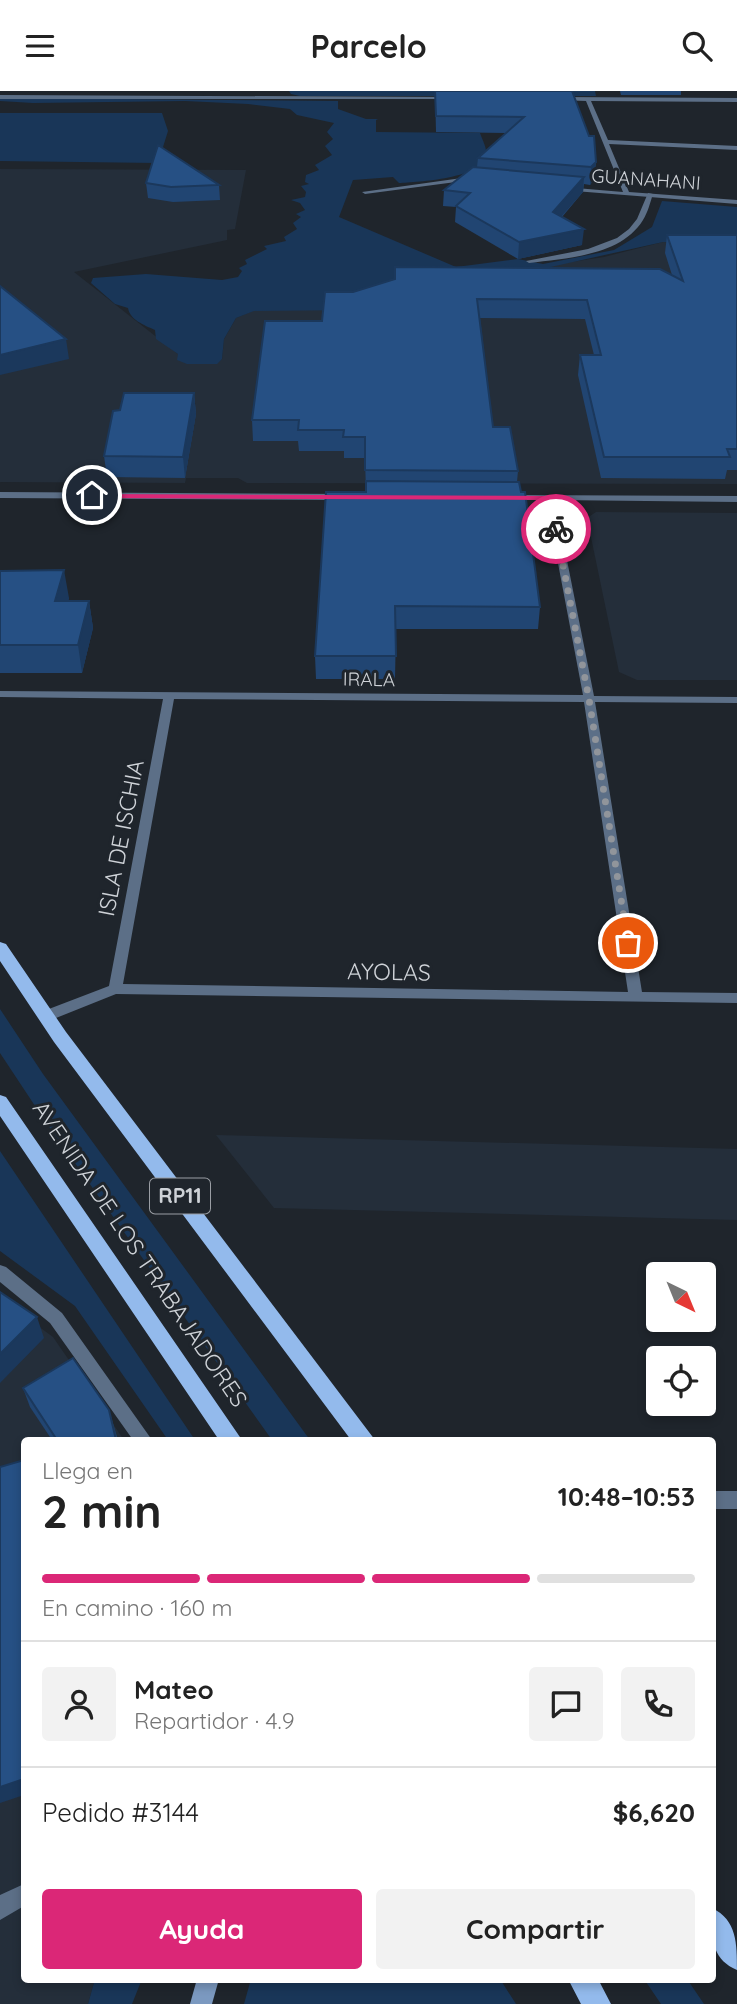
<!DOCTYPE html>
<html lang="es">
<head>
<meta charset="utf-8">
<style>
	:root { --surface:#fff; --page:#f2f2f2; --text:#222; --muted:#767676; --line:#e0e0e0; --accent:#db2777 }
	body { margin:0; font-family:Quicksand,sans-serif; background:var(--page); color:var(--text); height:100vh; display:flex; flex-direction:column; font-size:26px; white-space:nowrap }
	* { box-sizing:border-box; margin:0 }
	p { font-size:23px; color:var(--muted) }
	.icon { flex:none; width:38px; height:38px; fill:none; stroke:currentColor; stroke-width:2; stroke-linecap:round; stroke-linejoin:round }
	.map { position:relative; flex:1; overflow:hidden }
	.panel { position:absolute; left:21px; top:1346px; width:695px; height:546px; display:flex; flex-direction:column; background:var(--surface); border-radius:7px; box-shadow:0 4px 10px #0003 }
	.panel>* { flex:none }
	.needle { width:46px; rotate:137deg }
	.buttons { position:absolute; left:646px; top:1171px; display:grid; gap:14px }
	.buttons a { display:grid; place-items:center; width:70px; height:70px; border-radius:7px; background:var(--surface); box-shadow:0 4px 10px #0003; font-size:35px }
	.pin { position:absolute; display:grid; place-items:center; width:60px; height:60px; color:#fff; margin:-30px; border:4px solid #fff; border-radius:50%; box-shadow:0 2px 7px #0007 }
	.courier { position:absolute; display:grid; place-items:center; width:70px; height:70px; margin:-35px; border:5px solid #db2777; border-radius:50%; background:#fff; color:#222; box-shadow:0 2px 9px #0007 }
	.headline em { font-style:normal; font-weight:800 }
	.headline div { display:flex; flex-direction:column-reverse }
	.headline { display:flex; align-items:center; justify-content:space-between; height:119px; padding:0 21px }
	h1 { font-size:46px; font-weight:800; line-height:52px }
	.bar { display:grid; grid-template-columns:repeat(4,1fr); gap:10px 7px; align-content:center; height:84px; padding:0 21px }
	.bar i { height:9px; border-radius:5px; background:var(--line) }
	.bar .on { background:var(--accent) }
	.bar p { grid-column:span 4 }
	.line { display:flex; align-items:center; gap:18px; padding:0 21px; border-top:2px solid var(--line) }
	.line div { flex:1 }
	.round { display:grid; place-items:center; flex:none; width:74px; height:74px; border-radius:7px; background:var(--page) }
	.button { display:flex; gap:14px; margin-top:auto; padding:14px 21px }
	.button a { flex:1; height:80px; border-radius:7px; background:var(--accent); color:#fff; font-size:28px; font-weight:800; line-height:80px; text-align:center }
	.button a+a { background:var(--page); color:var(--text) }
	header { display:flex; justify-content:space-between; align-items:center; height:91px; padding:0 21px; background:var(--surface); font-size:32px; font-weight:800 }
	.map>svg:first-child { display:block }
</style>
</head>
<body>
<header><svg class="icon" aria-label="menu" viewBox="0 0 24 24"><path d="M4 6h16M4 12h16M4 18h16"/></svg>Parcelo<svg class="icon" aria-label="search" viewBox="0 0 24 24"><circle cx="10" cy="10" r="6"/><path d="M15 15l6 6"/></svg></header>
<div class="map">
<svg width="737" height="1913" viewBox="0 0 737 1913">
	<rect width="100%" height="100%" fill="#1f252c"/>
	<!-- built -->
	<path fill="#242e3a" d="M0,78l246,1 -11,59 -8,1v10l-153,32 104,82 28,9h11l5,-4 2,-20 12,-21 19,-8 349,-53 59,-15 74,1v241l-490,-1 -9,-5h-52l-1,5 -185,-1z
		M596,421l141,1v167h-100l-18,-8 -32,-154z
		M216,1044l521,14v71l-463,-12z
		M0,1207l53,39 71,103h-100v539h71l-7,25h-88z"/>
	<!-- green -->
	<path fill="#193658" d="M289,0h306l1,5h-296l-9,-2z
		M0,7l338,3v8l28,10h12l-2,1v12l104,1c2,6 7,15 6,21 -2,25 -69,28 -87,29l-6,-6 -40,3 -14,37 117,50 62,-8 25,5 71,-14 38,-23 10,-26 75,6v36l-74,-1 -306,68 -103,1 -18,7 -12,21 -2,20 -5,5h-30l-10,-4 1,-6 -22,-15 -1,-9c-11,-5 -25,-10 -27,-22l-13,-4 -24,-21 2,-5 53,-4 76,6 16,-3 4,-6 -3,-3 8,-4 -2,-4 22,-11 -3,-3 22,-5 -2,-4 13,-8 -4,-6 8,-6 -5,-3 9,-4 -5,-7 -9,-3 14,-3 1,-5 -5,-6 8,-2 -4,-2 1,-7 13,-5 -4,-5 17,-10 -7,-9 8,-7 -6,-7 7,-9 -37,-8 -7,-6 -42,-5 -63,-3 -152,2 -33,-2z
		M0,22h162l6,18 -10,32 -158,-2z
		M0,918l43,65 267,366h-38l-227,-319 -45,-68z
		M0,1060l195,289h-27l-93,-134 -75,-55z
		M95,1888h47l-10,25h-44z
		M251,1888h249l16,25h-272z
		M644,1888h43l17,25h-43z"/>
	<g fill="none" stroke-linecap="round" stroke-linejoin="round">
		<!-- lane -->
		<path fill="#5c6f87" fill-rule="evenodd" d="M469,86l2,3 -106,14 -3,-2z
			M648,102l5,1c-3,9 -5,18 -10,26 -22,36 -76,38 -114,43l-3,-2 62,-12 29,-11 12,-9 8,-10z
			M24,1793v22l-24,14v-25z"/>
		<!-- street -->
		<path fill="#5c6f87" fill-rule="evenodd" d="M0,4l454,2 3,2h-457z
			M558,6l179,1v4l-146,-1 17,39 129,6v4l-128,-6 20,48 108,8v4l-175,-14 2,-3 59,5 -37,-91 -30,-1z
			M0,401l345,2 5,3 -5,3 -345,-2z
			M506,404l231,1v6l-182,-2 39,196 143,1v6l-142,-1 47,290 95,1v10l-621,-9 -65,26h-10l-2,-4 2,-4 68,-26 54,-287 -163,-2v-6l583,4 -37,-195h-37l-5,-3zM174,608l410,3 44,290 -505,-8z
			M0,1174l6,2 56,46 90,127h-19l-83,-117 -50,-41z
			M712,1400h25v18h-25z"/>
		<!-- secondary -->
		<path fill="#7b99c0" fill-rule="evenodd" d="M197,1888h22l-7,25h-22z"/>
		<!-- primary -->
		<path fill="#93baec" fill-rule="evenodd" d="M0,851l6,2 60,88 309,408h-24l-297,-398 -54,-81z
			M0,1004l6,2 236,343h-23l-219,-324z
			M712,1817c25,12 25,36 25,62 -28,-12 -25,-36 -25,-62z
			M568,1888h30l13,25h-30z"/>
	</g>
	<!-- wall -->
	<path fill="#214572" d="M435,0h137l24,71 -2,17 -4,6 -6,-1 -1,8 -21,25 20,28 -64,14 -63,-37 1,-15 -13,-1 1,-16 33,-23 1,-9 28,-25 -70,-1z
		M620,0h61v4h-60z
		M146,92l73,2 1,15 -47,2 -25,-4z
		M667,144h70v235h-10l-2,9 -124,-1 -23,-103 2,-20h14l-9,-36 -105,-1 13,109 25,44 -1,11 23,125 -2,22h-142l-1,50h-79l-1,-23 51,-164 -1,-34h-21v-7h-45l-1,-10h-45l-1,-21 70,-99 31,-29 319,-17 -7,-22z
		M194,302l2,21 -11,64 -78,-1 -3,-21 16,-46z
		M0,480l69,27 -1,3h21l4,27 -11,45h-82z
		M23,1297l86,22 9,30h-66l-22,-33z"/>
	<!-- shaded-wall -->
	<path fill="#1b385c" d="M596,71l-2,17 -4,6 1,-18z
		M584,86l-1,15 -32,36 2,-16z
		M584,138l-2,16 -64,14 1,-17z
		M66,248l3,20 -69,16v-20z
		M194,302l2,21 -11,64 -2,-21z
		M64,479l5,28 -9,30 -5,-27z
		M89,510l4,27 -11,45 -4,-28z
		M37,1226l7,21 -44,45v-29z
		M24,1688v16l-24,8v-16z"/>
	<!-- building -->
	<path fill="#265084" stroke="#1b385c" stroke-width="2" d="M435,0h137l17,45h5l2,26 -5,5 -113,-9 46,-41 -88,-1z
		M158,54l61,40 -48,2 -25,-4z
		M473,76l111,10 -31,35 31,17 -65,13 -63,-36 14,-13 -26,-3z
		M667,144h70v214h-10l3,8h-126l-24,-102h21l-14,-55 -110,-1 16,128h17l8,44 -153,-1v-33h-22l1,-7h-46l1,-10h-47l13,-99h57l3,-29h28l42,-13v-12l265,2 23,12z
		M0,195l66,53 -66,16z
		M124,302h70l-11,64 -79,-1 9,-45 7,-1z
		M366,390l153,1 2,10h4l15,115 -145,-1 1,50h-81l11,-164h40z
		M64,479l-9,31h34l-11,44h-78v-74z
		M0,1201l37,25 -37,37z
		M73,1267l36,52 7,30h-59l-34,-52z
		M24,1369v319l-24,8v-320z"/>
	<!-- route -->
	<path fill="#db2777" d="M89,403l461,2 4,2 6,31 -4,2 -4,-2 -5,-29 -455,-2z"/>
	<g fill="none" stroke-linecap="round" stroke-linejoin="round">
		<!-- done -->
		<path stroke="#91959b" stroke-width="7" stroke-dasharray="0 12.6" d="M556,438l33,170 39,244"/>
	</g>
	<g text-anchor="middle" stroke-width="6" stroke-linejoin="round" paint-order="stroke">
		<!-- far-street labels -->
		<g font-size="19" fill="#ced2d7" stroke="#1f252c">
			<text transform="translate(646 88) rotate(4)" y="7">GUANAHANI</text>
			<text transform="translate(369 588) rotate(1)" y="7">IRALA</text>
		</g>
		<!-- shield labels -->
		<rect fill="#1f252c" stroke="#9a9ea4" stroke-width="2" x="150" y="1087.5" width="60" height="35" rx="5"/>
		<g font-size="21" font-weight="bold" fill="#ced2d7">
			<text x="180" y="1112">RP11</text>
		</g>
		<!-- street labels -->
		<g font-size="23" fill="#ced2d7" stroke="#1f252c">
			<text transform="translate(121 747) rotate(-79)" y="8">ISLA DE ISCHIA</text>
			<text transform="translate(389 881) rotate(1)" y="8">AYOLAS</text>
			<text transform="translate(140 1163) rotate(56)" y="8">AVENIDA DE LOS TRABAJADORES</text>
		</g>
	</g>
</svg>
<div class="buttons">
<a><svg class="needle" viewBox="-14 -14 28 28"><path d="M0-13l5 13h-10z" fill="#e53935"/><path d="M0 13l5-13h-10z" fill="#767676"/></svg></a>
<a><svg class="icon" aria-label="locate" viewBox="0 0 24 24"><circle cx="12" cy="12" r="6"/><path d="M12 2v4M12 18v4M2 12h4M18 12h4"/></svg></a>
</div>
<div class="pin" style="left:628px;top:852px;background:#ea580c"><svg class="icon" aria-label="bag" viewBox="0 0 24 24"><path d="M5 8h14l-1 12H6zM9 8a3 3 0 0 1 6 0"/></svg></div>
<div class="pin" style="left:92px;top:404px;background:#1f2937"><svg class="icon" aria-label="home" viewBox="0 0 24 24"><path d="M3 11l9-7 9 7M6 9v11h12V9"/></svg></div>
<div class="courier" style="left:556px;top:438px"><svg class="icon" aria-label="bike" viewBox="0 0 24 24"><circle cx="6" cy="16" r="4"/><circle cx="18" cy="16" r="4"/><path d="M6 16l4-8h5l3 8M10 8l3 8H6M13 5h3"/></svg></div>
<section class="panel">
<div class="headline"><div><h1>2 min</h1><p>Llega en</p></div><em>10:48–10:53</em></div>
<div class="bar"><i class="on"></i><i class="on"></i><i class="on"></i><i></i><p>En camino · 160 m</p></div>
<div class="line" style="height:126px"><a class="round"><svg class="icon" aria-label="person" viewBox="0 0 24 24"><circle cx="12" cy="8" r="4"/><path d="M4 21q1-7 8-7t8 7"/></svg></a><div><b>Mateo</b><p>Repartidor · 4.9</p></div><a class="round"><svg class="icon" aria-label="chat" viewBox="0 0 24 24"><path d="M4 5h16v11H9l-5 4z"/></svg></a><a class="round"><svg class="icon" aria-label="phone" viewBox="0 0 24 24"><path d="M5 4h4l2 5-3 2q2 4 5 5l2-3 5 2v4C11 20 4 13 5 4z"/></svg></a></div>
<div class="line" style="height:91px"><div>Pedido #3144</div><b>$6,620</b></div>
<div class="button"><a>Ayuda</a><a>Compartir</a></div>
</section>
</div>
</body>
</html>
